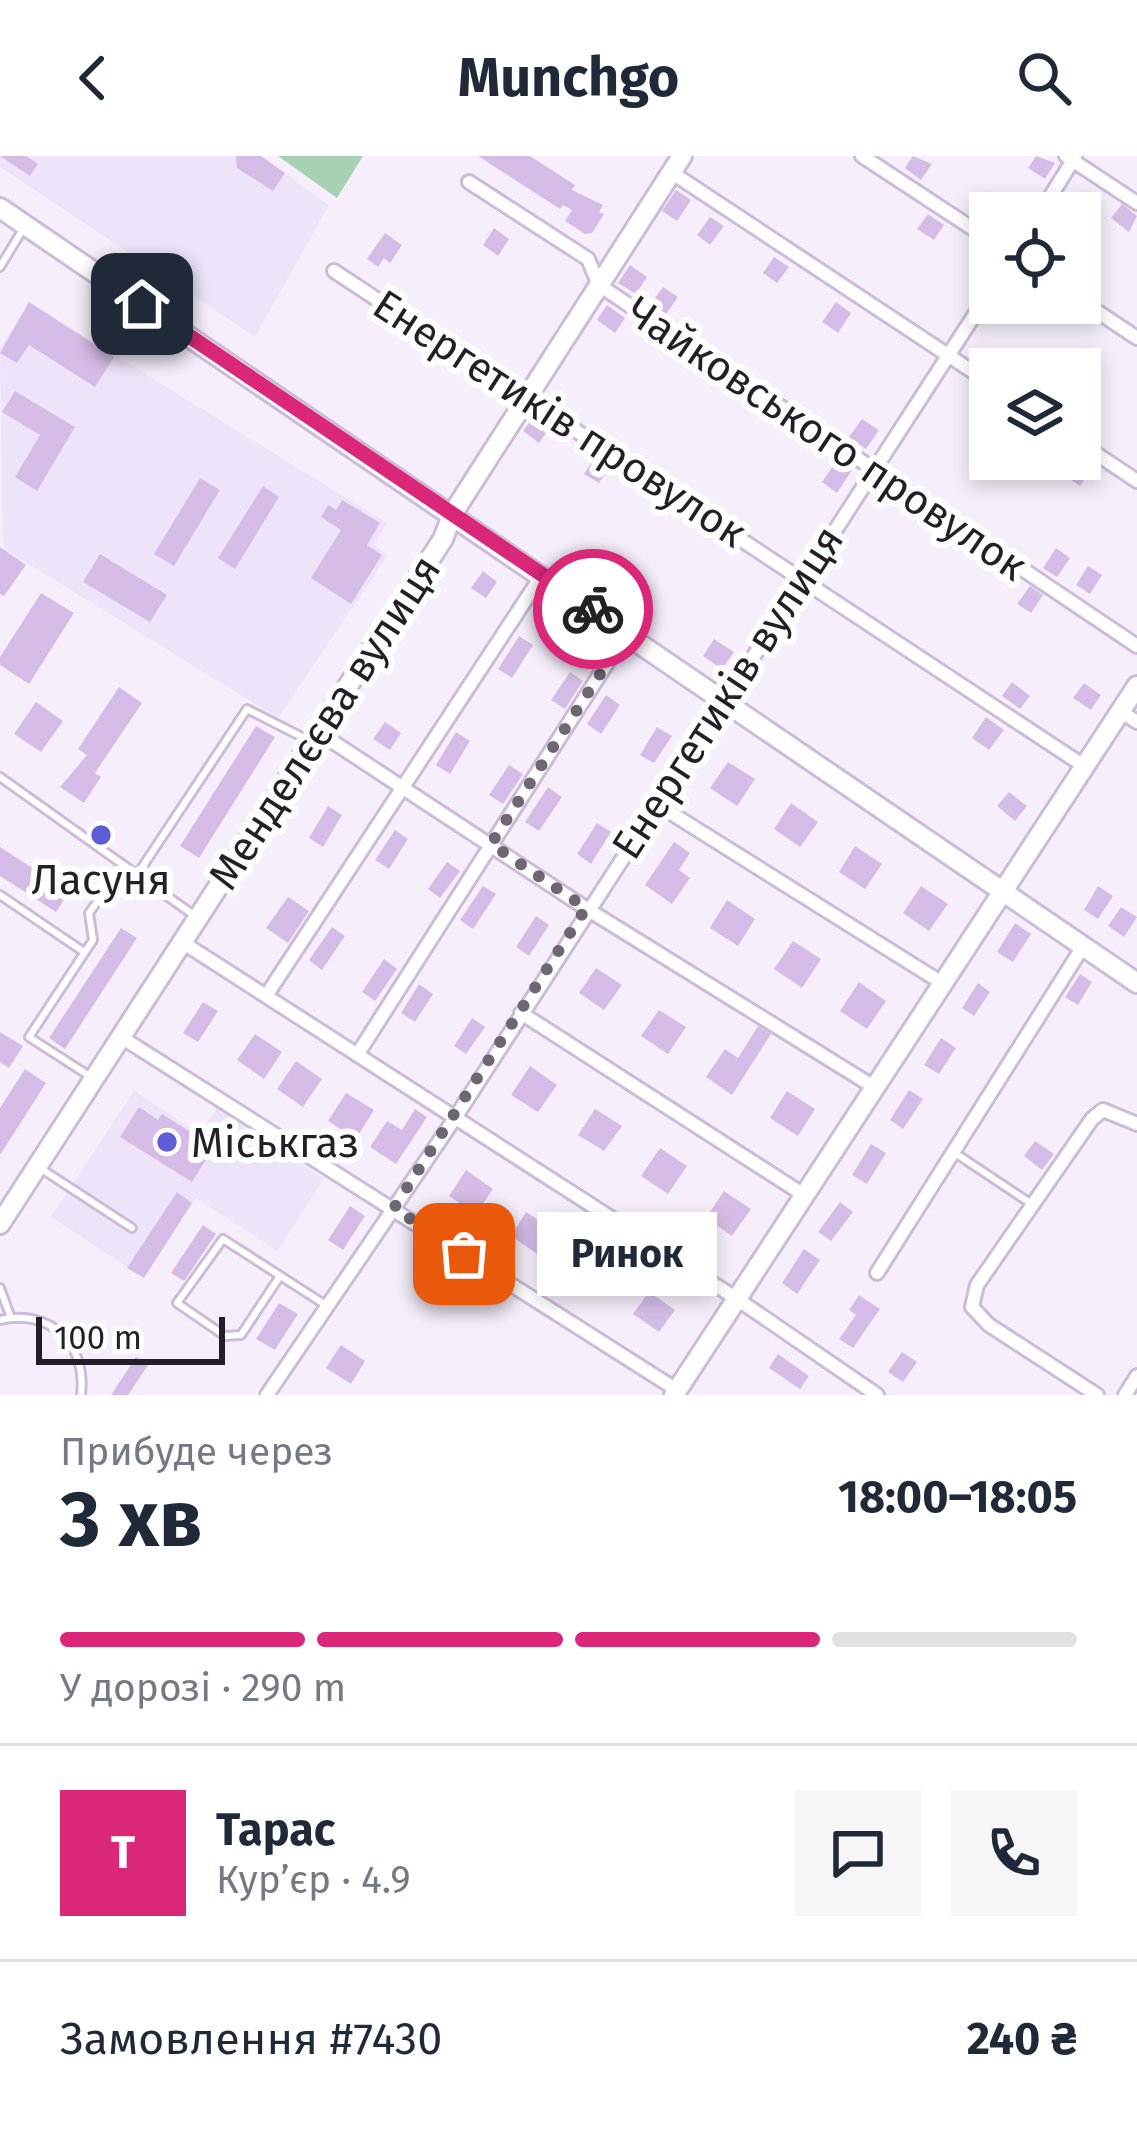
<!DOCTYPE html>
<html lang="uk">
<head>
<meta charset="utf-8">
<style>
	:root { --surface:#fff; --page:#f6f6f7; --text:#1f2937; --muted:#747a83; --line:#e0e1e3; --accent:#db2777 }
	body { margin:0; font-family:"Fira Sans",sans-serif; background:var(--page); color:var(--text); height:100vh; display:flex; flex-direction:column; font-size:45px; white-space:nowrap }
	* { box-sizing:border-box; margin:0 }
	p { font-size:39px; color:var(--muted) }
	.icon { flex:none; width:66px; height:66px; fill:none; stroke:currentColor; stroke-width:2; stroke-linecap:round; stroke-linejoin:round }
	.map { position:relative; height:1239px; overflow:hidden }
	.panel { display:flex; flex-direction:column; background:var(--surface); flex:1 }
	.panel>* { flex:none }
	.controls { position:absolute; left:969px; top:36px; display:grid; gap:24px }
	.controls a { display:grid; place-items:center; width:132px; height:132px; border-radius:0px; background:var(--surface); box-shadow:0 6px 18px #0003; font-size:60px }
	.scale { position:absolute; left:36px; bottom:30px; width:189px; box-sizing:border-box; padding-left:12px; border:6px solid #241e29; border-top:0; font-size:33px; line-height:42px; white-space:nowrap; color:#241e29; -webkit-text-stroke:9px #fff; paint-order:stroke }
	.pin { position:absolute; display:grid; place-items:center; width:102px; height:102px; color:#fff; margin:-51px; border-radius:24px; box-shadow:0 6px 18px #0006 }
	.courier { position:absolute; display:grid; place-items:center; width:120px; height:120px; margin:-60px; border:9px solid #db2777; border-radius:50%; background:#fff; color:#222; box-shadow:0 3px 15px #0007 }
	.bubble { position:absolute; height:84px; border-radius:0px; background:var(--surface); box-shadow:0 6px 18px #0003; font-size:39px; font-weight:700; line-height:84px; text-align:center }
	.headline em { font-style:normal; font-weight:700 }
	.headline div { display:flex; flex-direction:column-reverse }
	.headline { display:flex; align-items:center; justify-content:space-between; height:204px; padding:0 60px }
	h1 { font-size:78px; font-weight:700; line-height:90px }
	.bar { display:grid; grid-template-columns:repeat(4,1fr); gap:18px 12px; align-content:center; height:144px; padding:0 60px }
	.bar i { height:15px; border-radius:9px; background:var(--line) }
	.bar .current { background:var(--accent) }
	.bar p { grid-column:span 4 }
	.line { display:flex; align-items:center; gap:30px; padding:0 60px; border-top:3px solid var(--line) }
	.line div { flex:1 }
	.round { display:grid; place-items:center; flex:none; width:126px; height:126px; border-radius:0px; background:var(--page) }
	header { display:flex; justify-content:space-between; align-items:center; height:156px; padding:0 60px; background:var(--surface); font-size:54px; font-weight:700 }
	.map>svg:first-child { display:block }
</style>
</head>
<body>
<header><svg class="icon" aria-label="back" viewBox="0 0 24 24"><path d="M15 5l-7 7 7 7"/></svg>Munchgo<svg class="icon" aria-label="search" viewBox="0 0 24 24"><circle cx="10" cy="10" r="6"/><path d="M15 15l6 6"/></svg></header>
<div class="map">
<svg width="1137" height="1239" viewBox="0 0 1137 1239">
	<rect width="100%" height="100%" fill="#f6effb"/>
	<!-- industrial -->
	<path fill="#ede4f9" d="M0,0h261l68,49 -74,132 -255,-170z
		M29,146l358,221 -13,22 14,10 -110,163 -275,-170 -3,-200z
		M134,935l66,43 17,-26 107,71 -47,72 -81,-53 -52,80 -93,-61z"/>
	<!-- green -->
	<path fill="#a6d2b3" d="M278,0h85l-26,42z"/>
	<!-- building -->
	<path fill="#d5bce6" d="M0,0h26l12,8 -8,12z
		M236,0h25l24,17 -12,18 -36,-23z
		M478,0h52l45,29 -3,5 31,15 -4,7 5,2 -12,19 -7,1 -20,-13 7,-11 -9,-5 -3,4z
		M913,0l19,8 -11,16 -16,-12z
		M1036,0l19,7 -10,16 -17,-11z
		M676,34l15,10 -14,21 -15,-10z
		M1122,48l15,12 -8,16 -18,-14z
		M928,58l16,11 -10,15 -17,-11z
		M710,61l14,9 -14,19 -13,-10z
		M494,72l15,11 -11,17 -15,-11z
		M385,77l17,12 -12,18 -6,-5 -6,9 -11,-8z
		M774,101l15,10 -12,16 -14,-10z
		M630,109l17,12 -11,17 -18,-11z
		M663,131l15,10 -12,17 -15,-11z
		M29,146l85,55 -19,30 -66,-42 -12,18 -17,-10z
		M836,146l15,11 -13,20 -16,-11z
		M607,149l18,13 -10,15 -18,-13z
		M15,235l60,36 -38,64 -22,-14 25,-42 -38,-23z
		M535,259l16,11 -12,17 -16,-12z
		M862,263l17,11 -13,19 -17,-12z
		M596,300l15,9 -12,18 -15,-9z
		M1075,303l16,11 -11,16 -16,-11z
		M837,304l15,10 -15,23 -15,-11z
		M200,322l20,12 -46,76 -20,-12z
		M263,330l16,11 -44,72 -17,-11z
		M342,344l38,23 -13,22 15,10 -31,49 -40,-26 30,-48 -20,-13 7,-12 8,5z
		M0,391l26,18 -22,31 -4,-2z
		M1056,392l14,10 -13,19 -14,-9z
		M100,398l67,41 -17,27 -67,-40z
		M1088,410l14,9 -12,19 -14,-9z
		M483,415l14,11 -11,16 -15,-10z
		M1030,430l13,9 -12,18 -14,-9z
		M41,437l33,20 -45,71 -29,-19v-8z
		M519,480l14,9 -21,33 -14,-9z
		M714,483l20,13 -12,17 -19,-13z
		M570,516l13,9 -18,28 -14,-9z
		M1012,526l18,14 -10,13 -18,-13z
		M1084,527l17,12 -10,15 -18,-12z
		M119,531l23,16 -47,70 6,4 -17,26 -24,-16 27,-32 -9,-6z
		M606,539l14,10 -19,29 -14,-10z
		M36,546l27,19 -22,31 -27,-18z
		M986,561l18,13 -15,20 -17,-12z
		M385,566l16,11 -11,17 -17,-11z
		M256,570l19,11 -76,121 -19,-12z
		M657,571l15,9 -18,27 -14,-8z
		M456,576l14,9 -20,33 -14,-9z
		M728,606l27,17 -18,27 -27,-18z
		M509,609l14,9 -20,30 -14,-9z
		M548,631l14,10 -23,34 -14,-9z
		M1009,636l18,14 -12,15 -18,-15z
		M791,647l27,19 -18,25 -26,-18z
		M328,650l14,9 -19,32 -14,-9z
		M597,667l14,9 -20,32 -14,-10z
		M395,674l13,9 -19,30 -14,-9z
		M674,686l16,11 -11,17 11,8 -18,26 -27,-19z
		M855,690l27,18 -17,25 -26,-17z
		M0,691l69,45 -13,20 -56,-36z
		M447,706l13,9 -20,27 -12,-9z
		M483,730l13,8 -23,35 -13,-9z
		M921,730l27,18 -19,27 -26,-18z
		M1098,730l15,10 -15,23 -14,-9z
		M288,741l21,14 -21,32 -22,-15z
		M727,744l28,19 -17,27 -28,-18z
		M1121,751l16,10 -13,20 -16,-11z
		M536,760l13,9 -20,31 -13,-9z
		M1015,767l16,11 -18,28 -16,-10z
		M332,771l13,9 -23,34 -13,-10z
		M121,772l16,10 -72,111 -16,-11z
		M793,785l28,18 -19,29 -28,-19z
		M384,803l13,10 -22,32 -13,-9z
		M596,812l26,17 -18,25 -25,-17z
		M1080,818l12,8 -14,23 -13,-8z
		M859,826l27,19 -19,28 -27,-18z
		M978,827l12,9 -16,24 -12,-8z
		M419,828l14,10 -18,28 -14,-9z
		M203,846l15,9 -20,31 -15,-9z
		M659,854l27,17 -18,27 -27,-18z
		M472,862l13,9 -19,27 -12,-8z
		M758,870l13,8 -39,61 -26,-18 19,-28 13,9z
		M0,876l23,14 -14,22 -9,-6z
		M255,878l27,18 -18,27 -27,-19z
		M941,882l15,10 -17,26 -15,-9z
		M296,905l26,18 -19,28 -26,-18z
		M530,910l27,19 -19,27 -27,-17z
		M25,913l21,14 -46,72v-47z
		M909,934l14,9 -20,30 -13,-9z
		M787,935l28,18 -17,27 -28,-18z
		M346,937l28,17 -18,29 -28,-18z
		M139,951l19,13 4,-6 52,33 -22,35 -72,-45z
		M415,953l12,8 -31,47 -26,-17 17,-26 15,9z
		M595,953l27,17 -18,25 -26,-16z
		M1035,985l19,13 -12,16 -18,-14z
		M871,988l15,9 -19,31 -15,-9z
		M660,992l27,18 -19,28 -27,-18z
		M466,1014l27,19 -17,25 -27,-18z
		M724,1035l27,18 -19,27 -26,-18z
		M177,1036l15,11 -48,75 -17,-10z
		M840,1046l13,10 -22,29 -13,-9z
		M350,1050l15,10 -22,34 -15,-10z
		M526,1056l28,18 -17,24 -26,-18z
		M203,1069l13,9 -32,47 -13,-8z
		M804,1093l16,11 -23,34 -15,-11z
		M588,1094l28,17 -17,26 -27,-17z
		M649,1136l26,18 -16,22 -26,-18z
		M859,1139l21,14 -27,39 -14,-9 17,-24 -7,-5z
		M279,1147l19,11 -23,36 -19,-11z
		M341,1189l24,16 -14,23 -25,-16z
		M902,1196l15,10 -14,20 -15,-10z
		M778,1198l31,22 -9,13 -31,-21z
		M136,1201l12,8 -20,30h-17z"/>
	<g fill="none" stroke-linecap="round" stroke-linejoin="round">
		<!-- lane casing -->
		<g stroke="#cdbcd9" stroke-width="12">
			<path id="lane" d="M0,111l23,-38
				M0,621l195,139
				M137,719l110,-166 61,31
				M0,739l84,57
				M91,921l-62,-40 64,-97 -4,-27 35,-48
				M955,997l78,52
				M40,1012l92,60
				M280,1120l-39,59 -16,1 -48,-33 46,-64 101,65
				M0,1132l11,30
				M0,1164c51,-12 87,25 81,75"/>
		</g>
		<!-- street casing -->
		<g stroke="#cdbcd9" stroke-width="18">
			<path id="street" d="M862,0l128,84
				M1066,0l71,47
				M671,16l319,211
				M469,26l119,77 11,26 538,361
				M1040,57l35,-56
				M334,115l750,495
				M1080,144l57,38
				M1080,287l57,38
				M1120,555l17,11
				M318,576l269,177 287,178
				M655,647l287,180
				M182,786l555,357 140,96
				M266,840l276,-421
				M521,857l283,182
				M121,881l556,353
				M357,899l270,-423
				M877,1117l205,-325
				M267,1239l188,-277 535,-827
				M1097,1239l-108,-70 -17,-18 5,-22 115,-166 11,-9 34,14
				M1125,1239l12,-19"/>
		</g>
		<!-- secondary casing -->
		<g stroke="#cdbcd9" stroke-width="24">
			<path id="secondary" d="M0,52l1137,775
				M0,1068l443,-685 10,-26 229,-357
				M674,1239l463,-709"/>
		</g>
		<!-- lane -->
		<use href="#lane" stroke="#fff" stroke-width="6"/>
		<!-- street -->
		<use href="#street" stroke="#fff" stroke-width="12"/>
		<!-- secondary -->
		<use href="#secondary" stroke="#fff" stroke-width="18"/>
	</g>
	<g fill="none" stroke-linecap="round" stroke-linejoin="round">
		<!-- done -->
		<path stroke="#6e6772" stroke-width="12" stroke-dasharray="0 21.6" d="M464,1098l-70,-46 192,-300 -95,-64 136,-212 -34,-23"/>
		<!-- route -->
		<path stroke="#db2777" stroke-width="15" d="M142,148l451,305"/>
	</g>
	<!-- markers -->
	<g fill="#5d5ed6" stroke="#fff" stroke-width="4.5">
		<circle cx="101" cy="679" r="12"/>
		<circle cx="167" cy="986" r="12"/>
	</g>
	<g text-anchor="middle" stroke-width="12" stroke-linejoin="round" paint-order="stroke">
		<!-- street labels -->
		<g font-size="42" fill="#241e29" stroke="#fff">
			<text transform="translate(560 262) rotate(33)" y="15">Енергетиків провулок</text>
			<text transform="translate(827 282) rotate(34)" y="15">Чайковського провулок</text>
			<text transform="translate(727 536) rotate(-57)" y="15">Енергетиків вулиця</text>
			<text transform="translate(324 566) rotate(-57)" y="15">Менделєєва вулиця</text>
		</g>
		<!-- poi labels -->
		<g font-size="42" fill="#241e29" stroke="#fff">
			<text x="101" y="738">Ласуня</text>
			<text x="191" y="1001" text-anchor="start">Міськгаз</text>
		</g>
	</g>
</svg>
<div class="controls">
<a><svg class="icon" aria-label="locate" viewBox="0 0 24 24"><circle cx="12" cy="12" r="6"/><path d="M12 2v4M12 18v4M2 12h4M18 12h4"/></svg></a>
<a><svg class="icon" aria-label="layers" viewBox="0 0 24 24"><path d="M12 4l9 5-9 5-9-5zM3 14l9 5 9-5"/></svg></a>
</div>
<div class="scale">100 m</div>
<div class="pin" style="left:464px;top:1098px;background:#ea580c"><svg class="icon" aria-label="bag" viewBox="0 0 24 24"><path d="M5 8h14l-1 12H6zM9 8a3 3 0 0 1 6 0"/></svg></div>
<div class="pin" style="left:142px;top:148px;background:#1f2937"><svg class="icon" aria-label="home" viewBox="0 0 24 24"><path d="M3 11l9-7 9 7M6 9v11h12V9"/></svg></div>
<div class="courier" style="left:593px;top:453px"><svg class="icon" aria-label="bike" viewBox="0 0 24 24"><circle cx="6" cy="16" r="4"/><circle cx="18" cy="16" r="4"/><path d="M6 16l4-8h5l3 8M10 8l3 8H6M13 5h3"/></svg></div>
<div class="bubble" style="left:537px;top:1056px;width:180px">Ринок</div>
</div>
<section class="panel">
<div class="headline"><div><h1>3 хв</h1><p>Прибуде через</p></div><em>18:00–18:05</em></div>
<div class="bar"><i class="current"></i><i class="current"></i><i class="current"></i><i></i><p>У дорозі · 290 m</p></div>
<div class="line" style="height:216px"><b class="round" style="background:var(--accent);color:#fff">Т</b><div><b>Тарас</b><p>Кур’єр · 4.9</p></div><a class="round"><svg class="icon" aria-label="chat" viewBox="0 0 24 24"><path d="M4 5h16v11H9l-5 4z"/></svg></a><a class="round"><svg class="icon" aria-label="phone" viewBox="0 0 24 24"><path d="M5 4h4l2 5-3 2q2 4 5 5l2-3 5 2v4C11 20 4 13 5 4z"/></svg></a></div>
<div class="line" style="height:156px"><div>Замовлення #7430</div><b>240 ₴</b></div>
</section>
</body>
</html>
